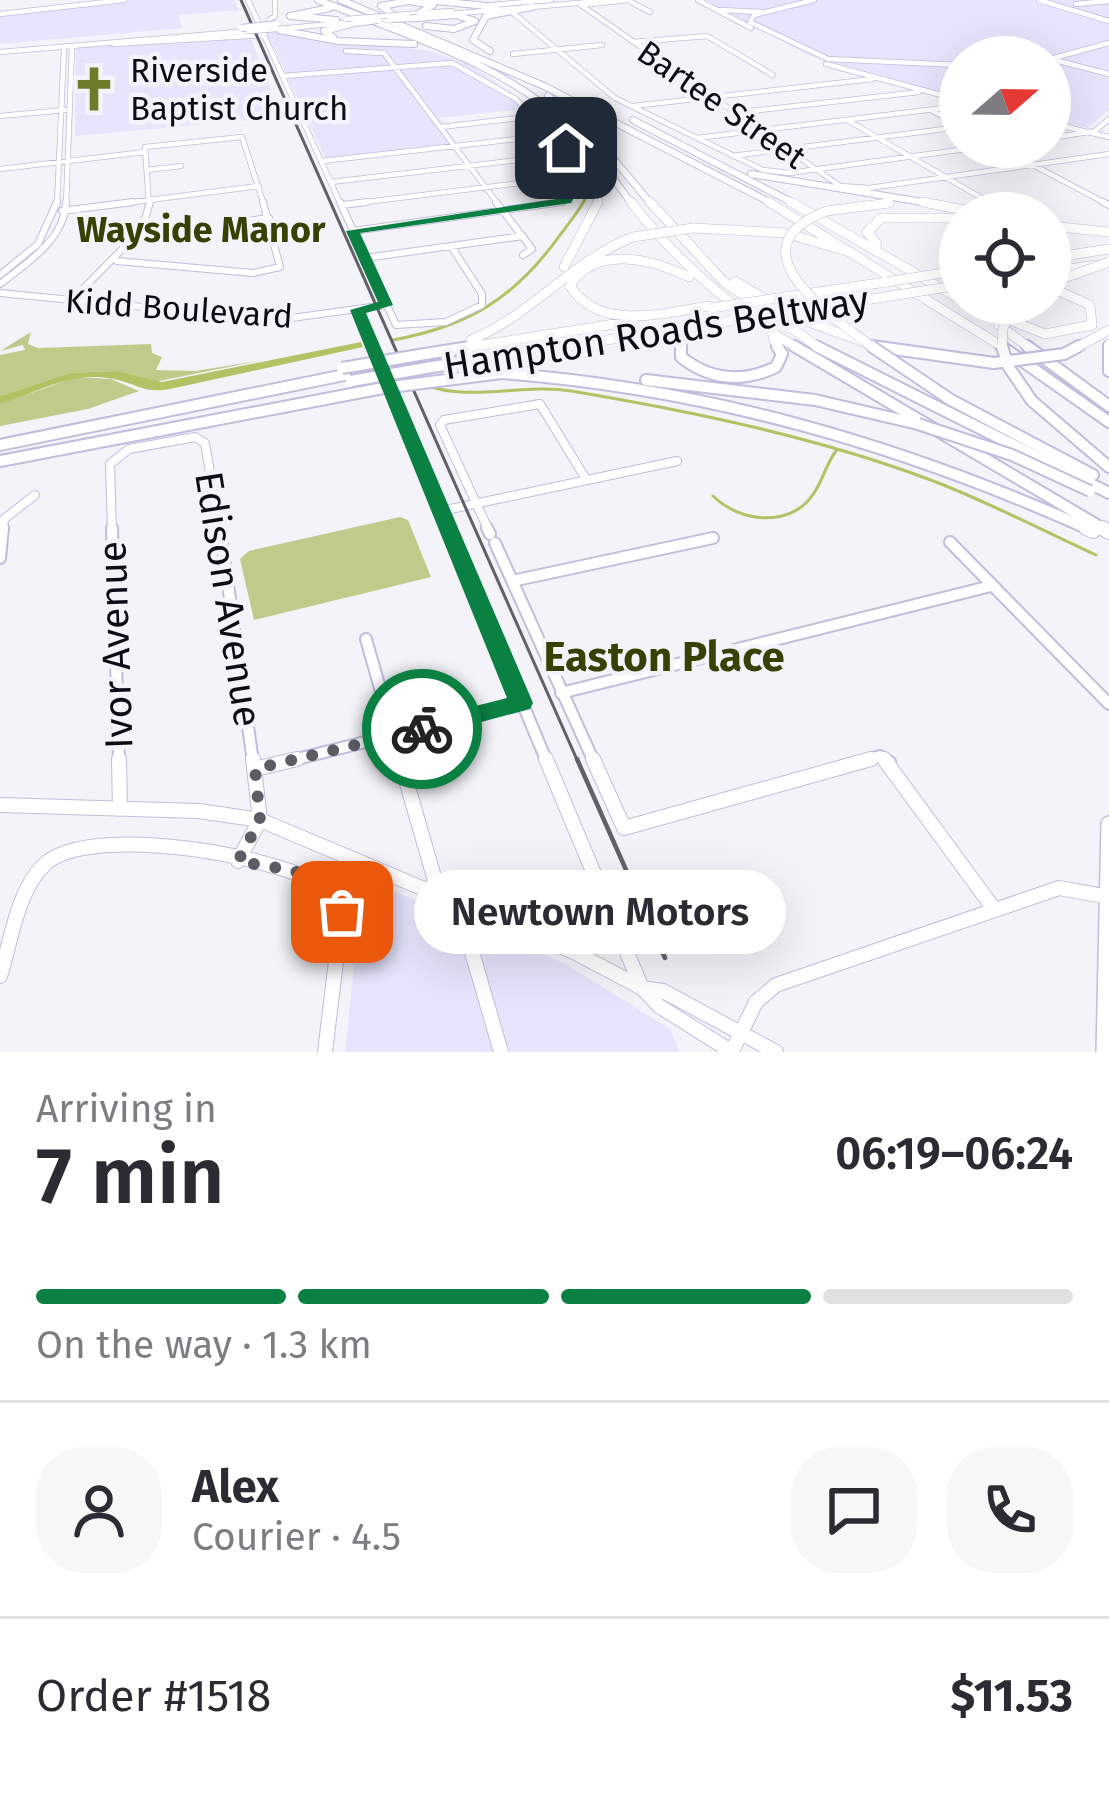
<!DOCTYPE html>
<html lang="en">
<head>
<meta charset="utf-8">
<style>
	:root { --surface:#fff; --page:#f7f7f7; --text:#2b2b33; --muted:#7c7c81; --line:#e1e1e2; --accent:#0b8043 }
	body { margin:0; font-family:"Fira Sans",sans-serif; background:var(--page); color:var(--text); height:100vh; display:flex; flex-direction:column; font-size:45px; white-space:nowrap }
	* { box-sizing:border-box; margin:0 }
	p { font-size:39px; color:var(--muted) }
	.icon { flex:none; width:66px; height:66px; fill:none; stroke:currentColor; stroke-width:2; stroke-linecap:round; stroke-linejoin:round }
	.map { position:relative; height:1052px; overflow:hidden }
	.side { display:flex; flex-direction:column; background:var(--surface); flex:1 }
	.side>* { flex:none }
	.needle { width:78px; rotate:70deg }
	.controls { position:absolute; left:939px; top:36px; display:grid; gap:24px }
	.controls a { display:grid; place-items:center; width:132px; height:132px; border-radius:50%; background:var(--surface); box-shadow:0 12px 48px #0002; font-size:60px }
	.pin { position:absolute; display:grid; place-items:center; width:102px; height:102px; color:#fff; margin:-51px; border-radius:24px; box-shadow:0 6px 18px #0006 }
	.courier { position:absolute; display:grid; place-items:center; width:120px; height:120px; margin:-60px; border:9px solid #0b8043; border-radius:50%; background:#fff; color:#222; box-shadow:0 3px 15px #0007 }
	.bubble { position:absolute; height:84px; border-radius:42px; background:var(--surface); box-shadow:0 12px 48px #0002; font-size:39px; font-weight:600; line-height:84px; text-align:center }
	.overview em { font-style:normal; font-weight:600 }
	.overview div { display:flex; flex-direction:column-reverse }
	.overview { display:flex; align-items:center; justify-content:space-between; height:204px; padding:0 36px }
	h1 { font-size:78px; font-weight:600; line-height:90px }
	.bar { display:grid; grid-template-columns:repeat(4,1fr); gap:18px 12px; align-content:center; height:144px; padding:0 36px }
	.bar i { height:15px; border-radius:9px; background:var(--line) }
	.bar .on { background:var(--accent) }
	.bar p { grid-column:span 4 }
	.line { display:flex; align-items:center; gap:30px; padding:0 36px; border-top:3px solid var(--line) }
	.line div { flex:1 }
	.round { display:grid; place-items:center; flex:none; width:126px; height:126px; border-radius:48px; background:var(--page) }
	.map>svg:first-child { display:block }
</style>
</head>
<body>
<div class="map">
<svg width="1109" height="1052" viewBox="0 0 1109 1052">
	<rect width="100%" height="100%" fill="#f3f3f9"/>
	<!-- built -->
	<path fill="#e7e5fd" d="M125,0h109l5,10 -61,5 4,13 -182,16v-28z
		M706,0h398l5,2v108l-21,18 -38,-8v-63h-90v40l-152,-42z
		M266,31l165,20 39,14 64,43 -95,10 18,26 -131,15z
		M249,34l33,83 -207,19 1,-90z
		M363,878l203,86 104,65 10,23h-335z"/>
	<!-- green -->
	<path fill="#becb8a" d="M31,332l-3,12 10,4 113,-4 1,9 10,4 -6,13 39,1 68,-11 -114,23 -34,-12 -46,2 -69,23v-41l25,-5 -2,-5 -23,6z
		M76,377l35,2 28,12 -51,18 -88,17v-22z
		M400,517l8,3 23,57 -177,43 -14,-61 9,-8z"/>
	<!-- water -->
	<path fill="#b2c366" d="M361,342l2,5 -193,42c-25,5 -33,-5 -56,-10 -43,-9 -75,13 -114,25v-8l69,-23 46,-2 47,11z"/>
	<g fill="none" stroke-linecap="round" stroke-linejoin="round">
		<!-- stream -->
		<path stroke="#b2c366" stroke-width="3" d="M393,340c76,-14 122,-42 167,-105 13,-17 27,-34 33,-55
			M426,385c42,17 99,-2 145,6 119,20 245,46 357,88 57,21 113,51 168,76
			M713,496c26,26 78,33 101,-3 9,-13 12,-29 22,-42"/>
		<!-- minor-far4 casing -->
		<g stroke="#c0bddd" stroke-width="6">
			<path id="minor-far4" d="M248,0l93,205
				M698,0l53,28
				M814,0l-60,15 -4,7 78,37 132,6
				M1039,0l70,21
				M631,2l19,10
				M1076,4l33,-3
				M491,5l60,-5
				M581,5l259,181 29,2 240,-34
				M581,5l48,-5
				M720,10l42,2
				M512,12l103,86 148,72 26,3 192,-26
				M0,14l124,-14
				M269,20l6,-4v-16
				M633,42l74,-6 66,39
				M114,44l151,-9
				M346,51l38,2 115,152
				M513,54l89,-9
				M1050,59l59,-16
				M1051,59l58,15
				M826,64l134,36
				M283,76l169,-13 64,36 61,66 -1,29 -35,11
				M633,106l240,-27
				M931,110l29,16
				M734,113l185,-21
				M0,116l65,-6
				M847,120l133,77
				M1050,123l59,14
				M441,127l94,-11
				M697,138l263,-32
				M1050,138l45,-7 14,-12
				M999,147l110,58
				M732,156l228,-29
				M322,161l231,-26
				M0,169l145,-17
				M147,170l34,-4
				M331,182l239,-28
				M57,205l7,-156
				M66,205l6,-157
				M110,205l149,-19
				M149,205l-4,-58 97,-10 22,68
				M342,205l235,-29"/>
		</g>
		<!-- minor-far3 casing -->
		<g stroke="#c0bddd" stroke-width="8">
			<path id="minor-far3" d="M340,202l56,123 50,-3 36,-17v-11l-31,-48
				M496,202l36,47 -9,6
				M1103,202l6,3
				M342,205l25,-3
				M62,211l71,-9
				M223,224l46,-6
				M353,231l209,-29
				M365,258l158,-22
				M117,261l136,12 27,-6 -17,-65
				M0,275l38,-31 19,-42
				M0,284c27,-21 65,-45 66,-82
				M0,293l277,27 109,-15
				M72,300l70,-71 8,-27
				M358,310l16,39"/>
		</g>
		<!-- minor-far2 casing -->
		<g stroke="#c0bddd" stroke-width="10">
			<path id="minor-far2" d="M373,346l78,185
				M441,511l236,-50
				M3,531l1,-12 31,-24
				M112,531l-2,-67 19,-15 66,-12 10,6 15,88
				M489,531l-49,-106 4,-5 96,-16 46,75"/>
		</g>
		<!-- minor-far1 casing -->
		<g stroke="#c0bddd" stroke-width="14">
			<path id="minor-far1" d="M112,528l7,234
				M220,528l33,234
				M449,528l98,234
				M487,528l3,6
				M950,542l159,162
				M495,543l99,219
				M0,558l3,-30
				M512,581l201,-43
				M366,639l35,123
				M561,693l430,-107
				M285,762l236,-59
				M860,762l20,-6 10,6"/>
		</g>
		<!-- minor casing -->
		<g stroke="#c0bddd" stroke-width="16">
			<path id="minor" d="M119,759l1,50
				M400,759l38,132
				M546,759l95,227
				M593,759l31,69 247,-69
				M884,759l110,150
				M255,769l42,-10
				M0,805l199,6 61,9 314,132 68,36 17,18 73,46
				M238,861l22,-41 -7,-61
				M466,903l6,49 29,100
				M574,952l27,-8 7,-29
				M0,976c11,-34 17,-86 45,-112 47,-43 249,-7 294,31l3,17 -17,140
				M642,988l21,3 113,61
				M732,1051l24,-49 20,-17 283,-97 50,9"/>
		</g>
		<!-- major-far1 casing -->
		<g stroke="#c0bddd" stroke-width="6">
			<path id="major-far1" d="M408,14l44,-3
				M449,14l164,-14
				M278,29l75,-7
				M0,52l249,-21"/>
		</g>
		<!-- major casing -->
		<g stroke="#c0bddd" stroke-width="18">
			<path id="major" d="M1104,1052l5,-228"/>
		</g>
		<!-- highway-far3 casing -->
		<g stroke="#c0bddd" stroke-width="8">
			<path id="highway-far3" d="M318,0c88,35 187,63 257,131 22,22 39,50 58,74
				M341,0l203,86 231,119
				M427,0l69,7
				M330,8l-40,8 46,4
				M391,13l-10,-7 28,-5 24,4 -12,7
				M417,18l39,-3 19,6 -21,8 -28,-3
				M279,30l60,11 75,3
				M333,37l-9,-6 31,-8
				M490,51l-17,-11 13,-24 46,-9
				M548,96l48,42 56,67
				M633,120l164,85
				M751,174l190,31
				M597,205l2,-39
				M874,205l15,-2"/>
		</g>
		<!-- highway-far2 casing -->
		<g stroke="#c0bddd" stroke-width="10">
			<path id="highway-far2" d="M631,202c46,60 102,108 168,147
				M650,202l74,80 97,67
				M769,202l237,147
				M791,202l169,97
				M923,202l56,11
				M827,211l62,-8
				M1050,226l59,6
				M693,228l92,5 65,19
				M877,244l-10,-12 14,-14h79
				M1050,258l59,-9
				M564,267l34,-65
				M1050,272l46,-7
				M943,273l17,-2
				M689,277c-38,-18 -93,-33 -119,9 29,46 94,27 139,20
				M735,281l60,36 88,32
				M785,297l101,-15
				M967,303l78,31 47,-9 -2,-20 -40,-18
				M808,309l89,-14
				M999,325l32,24
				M773,338l6,11
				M471,340c61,-25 100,-79 162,-103
				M1109,344v5
				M457,349l176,-28
				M549,349l179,-28
				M681,349v-9l13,-9
				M1074,349l35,-19"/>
		</g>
		<!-- highway-far1 casing -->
		<g stroke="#c0bddd" stroke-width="14">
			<path id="highway-far1" d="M681,346v11c29,23 62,26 95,10l6,-13 -5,-8
				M794,346l313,185
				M816,346l293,147
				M872,346l122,17
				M1001,346l108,76
				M1027,346l82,60
				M1109,346v25
				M425,354l51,-8
				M1064,354l15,-8
				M432,367l136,-21
				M501,373c209,16 401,72 592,158
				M646,380l169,20 103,24
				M951,400l142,75
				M1032,401l77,66
				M0,445l354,-72
				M0,461l383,-73"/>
		</g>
		<!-- highway casing -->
		<g stroke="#c0bddd" stroke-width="16">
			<path id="highway" d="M1086,528l7,3
				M1102,528l7,4"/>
		</g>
		<!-- minor-far4 -->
		<use href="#minor-far4" stroke="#fff" stroke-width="4.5"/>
		<!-- minor-far3 -->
		<use href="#minor-far3" stroke="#fff" stroke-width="6"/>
		<!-- minor-far2 -->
		<use href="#minor-far2" stroke="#fff" stroke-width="8"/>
		<!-- minor-far1 -->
		<use href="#minor-far1" stroke="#fff" stroke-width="10"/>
		<!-- minor -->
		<use href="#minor" stroke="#fff" stroke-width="14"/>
		<!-- major-far1 -->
		<use href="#major-far1" stroke="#fff" stroke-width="4.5"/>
		<!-- major -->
		<use href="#major" stroke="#fff" stroke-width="15"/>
		<!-- highway-far3 -->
		<use href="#highway-far3" stroke="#fff" stroke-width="6"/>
		<!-- highway-far2 -->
		<use href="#highway-far2" stroke="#fff" stroke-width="9"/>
		<!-- highway-far1 -->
		<use href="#highway-far1" stroke="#fff" stroke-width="10"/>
		<!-- highway -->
		<use href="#highway" stroke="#fff" stroke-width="14"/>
		<!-- tram-far1 -->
		<path stroke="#62616a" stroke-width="3" d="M241,0l337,762"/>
		<!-- tram -->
		<path stroke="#62616a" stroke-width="4.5" d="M577,759l88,199"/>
		<!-- major-bridge casing -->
		<g stroke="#c0bddd" stroke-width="6" stroke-linecap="butt">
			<path id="major-bridge" d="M346,19l62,-5
				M249,31l29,-2"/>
		</g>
		<!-- highway-bridge-far2 casing -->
		<g stroke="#c0bddd" stroke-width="8" stroke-linecap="butt">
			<path id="highway-bridge-far2" d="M391,19l26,-1
				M355,23l23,-3
				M241,28l35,-4"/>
		</g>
		<!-- highway-bridge-far1 casing -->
		<g stroke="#c0bddd" stroke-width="10" stroke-linecap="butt">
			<path id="highway-bridge-far1" d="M827,211c-98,37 3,104 48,138
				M633,237l60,-9
				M886,282l57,-9
				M1050,283l59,-21
				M897,295l63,-10
				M711,308l74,-11
				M728,321l80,-12
				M1002,349l1,-21 14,-25"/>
		</g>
		<!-- highway-bridge casing -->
		<g stroke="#c0bddd" stroke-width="14" stroke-linecap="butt">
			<path id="highway-bridge" d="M871,346l80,54
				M1002,346l6,20 24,35
				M994,363l70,-9
				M342,368l83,-14
				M351,381l81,-14
				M383,388l118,-15
				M918,424l94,31 78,36"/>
		</g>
		<!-- major-bridge -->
		<use href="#major-bridge" stroke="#fff" stroke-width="4.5"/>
		<!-- highway-bridge-far2 -->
		<use href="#highway-bridge-far2" stroke="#fff" stroke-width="6"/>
		<!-- highway-bridge-far1 -->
		<use href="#highway-bridge-far1" stroke="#fff" stroke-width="9"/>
		<!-- highway-bridge -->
		<use href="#highway-bridge" stroke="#fff" stroke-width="10"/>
	</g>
	<!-- route -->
	<path fill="#0b8043" d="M563,146h7c15,23 16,34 1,57l-211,30 33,72 -27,8 167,390 -3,6 -108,29 -9,-3v-13l94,-24 -157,-388 28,-8 -32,-71 217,-33 9,-15z"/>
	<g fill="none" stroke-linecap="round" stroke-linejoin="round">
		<!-- done -->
		<path stroke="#5d5c65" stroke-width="12" stroke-dasharray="0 21.6" d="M342,912c-5,-43 -69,-43 -104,-51l22,-41 -5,-51 167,-40"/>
	</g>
	<!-- icons -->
	<defs>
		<g id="church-bare" transform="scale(3.6)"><path d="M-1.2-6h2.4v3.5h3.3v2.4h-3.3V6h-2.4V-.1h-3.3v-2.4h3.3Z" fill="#6e7b28" stroke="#f3f3f9" stroke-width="2.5" paint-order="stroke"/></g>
	</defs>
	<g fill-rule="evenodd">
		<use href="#church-bare" x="94" y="89"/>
	</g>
	<g text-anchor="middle" stroke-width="9" stroke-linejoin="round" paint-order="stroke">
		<!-- far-poi labels -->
		<g font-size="33" fill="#0c0b16" stroke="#f3f3f9" text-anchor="start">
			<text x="130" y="82">Riverside<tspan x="130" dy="38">Baptist Church</tspan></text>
		</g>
		<!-- far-street labels -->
		<g font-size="33" fill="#0c0b16" stroke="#f3f3f9">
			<text transform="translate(722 104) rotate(35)" y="12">Bartee Street</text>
			<text transform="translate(179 308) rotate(4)" y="12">Kidd Boulevard</text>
		</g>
		<!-- far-neighbourhood labels -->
		<g font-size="36" font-weight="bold" fill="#384103" stroke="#f3f3f9">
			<text x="201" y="242">Wayside Manor</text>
		</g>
		<!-- street labels -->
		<g font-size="39" fill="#0c0b16" stroke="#f3f3f9">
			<text transform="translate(656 332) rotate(-9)" y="14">Hampton Roads Beltway</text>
			<text transform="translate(229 599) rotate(81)" y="14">Edison Avenue</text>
			<text transform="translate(115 645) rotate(-92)" y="14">Ivor Avenue</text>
		</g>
		<!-- neighbourhood labels -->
		<g font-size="42" font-weight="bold" fill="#384103" stroke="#f3f3f9">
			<text x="664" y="671">Easton Place</text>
		</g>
	</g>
</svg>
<div class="controls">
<a><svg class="needle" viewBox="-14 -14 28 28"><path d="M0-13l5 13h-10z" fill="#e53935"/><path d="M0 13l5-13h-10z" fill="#7c7c81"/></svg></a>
<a><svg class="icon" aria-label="locate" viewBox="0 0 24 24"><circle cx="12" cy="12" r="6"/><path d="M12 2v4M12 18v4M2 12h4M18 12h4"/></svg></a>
</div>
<div class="pin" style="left:342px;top:912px;background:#ea580c"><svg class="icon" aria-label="bag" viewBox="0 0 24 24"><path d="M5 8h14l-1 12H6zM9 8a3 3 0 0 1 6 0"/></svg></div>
<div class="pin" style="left:566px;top:148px;background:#1f2937"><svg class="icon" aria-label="home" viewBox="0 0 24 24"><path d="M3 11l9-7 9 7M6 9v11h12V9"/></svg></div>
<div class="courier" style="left:422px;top:729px"><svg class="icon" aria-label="bike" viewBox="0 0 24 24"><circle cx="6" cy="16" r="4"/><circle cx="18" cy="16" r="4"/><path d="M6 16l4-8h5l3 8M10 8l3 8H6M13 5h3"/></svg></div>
<div class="bubble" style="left:414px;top:870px;width:372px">Newtown Motors</div>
</div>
<section class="side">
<div class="overview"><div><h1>7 min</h1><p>Arriving in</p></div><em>06:19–06:24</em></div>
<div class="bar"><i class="on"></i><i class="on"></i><i class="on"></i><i></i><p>On the way · 1.3 km</p></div>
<div class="line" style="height:216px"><a class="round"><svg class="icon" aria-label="person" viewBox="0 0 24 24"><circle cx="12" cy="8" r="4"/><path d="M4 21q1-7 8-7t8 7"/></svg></a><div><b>Alex</b><p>Courier · 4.5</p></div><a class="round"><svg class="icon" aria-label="chat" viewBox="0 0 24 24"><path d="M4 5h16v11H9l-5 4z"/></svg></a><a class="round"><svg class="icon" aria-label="phone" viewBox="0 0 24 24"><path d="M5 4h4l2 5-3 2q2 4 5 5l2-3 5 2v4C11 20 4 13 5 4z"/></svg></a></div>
<div class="line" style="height:156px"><div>Order #1518</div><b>$11.53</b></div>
</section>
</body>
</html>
